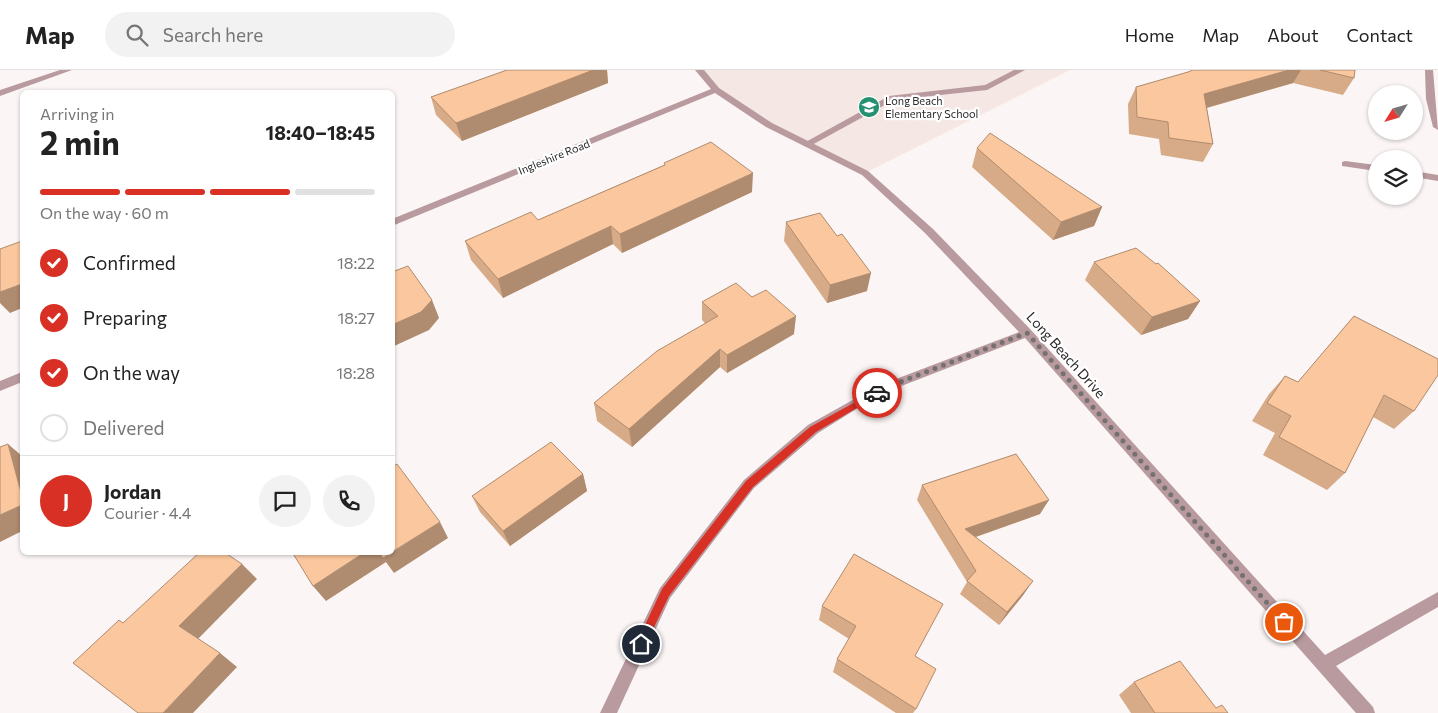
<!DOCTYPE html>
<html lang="en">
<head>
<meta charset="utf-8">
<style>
	:root { --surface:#fff; --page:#f2f2f2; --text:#222; --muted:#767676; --line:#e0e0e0; --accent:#d93025 }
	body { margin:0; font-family:Commissioner,sans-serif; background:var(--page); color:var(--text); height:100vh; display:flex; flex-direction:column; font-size:19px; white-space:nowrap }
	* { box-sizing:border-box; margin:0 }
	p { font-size:16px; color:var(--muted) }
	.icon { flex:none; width:28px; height:28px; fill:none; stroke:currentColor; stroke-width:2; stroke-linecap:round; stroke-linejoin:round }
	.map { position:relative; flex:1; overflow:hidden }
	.side { position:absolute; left:20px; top:20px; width:375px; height:465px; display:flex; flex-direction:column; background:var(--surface); border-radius:8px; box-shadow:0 1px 4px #0004 }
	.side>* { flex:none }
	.needle { width:32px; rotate:233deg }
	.tools { position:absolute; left:1368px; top:15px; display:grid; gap:10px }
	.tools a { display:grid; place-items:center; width:55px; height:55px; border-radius:50%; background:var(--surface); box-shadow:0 1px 4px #0004; font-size:25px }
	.pin { position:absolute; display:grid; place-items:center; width:42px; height:42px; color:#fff; margin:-21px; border:2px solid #fff; border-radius:50%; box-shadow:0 1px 5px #0007 }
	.courier { position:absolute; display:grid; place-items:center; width:50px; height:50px; margin:-25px; border:4px solid #d93025; border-radius:50%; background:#fff; color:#222; box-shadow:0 1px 6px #0007 }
	.overview em { font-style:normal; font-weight:700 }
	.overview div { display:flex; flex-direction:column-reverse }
	.overview { display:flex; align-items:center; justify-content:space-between; height:85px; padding:0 20px }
	h1 { font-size:32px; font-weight:700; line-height:38px }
	.bar { display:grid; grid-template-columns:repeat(4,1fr); gap:8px 5px; align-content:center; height:60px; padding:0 20px }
	.bar i { height:6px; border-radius:4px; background:var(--line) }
	.bar .current { background:var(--accent) }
	.bar p { grid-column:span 4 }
	.line { display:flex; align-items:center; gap:12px; padding:0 20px; border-top:1px solid var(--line) }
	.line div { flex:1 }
	.round { display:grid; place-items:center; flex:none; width:52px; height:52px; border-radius:26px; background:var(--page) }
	ol { padding:0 20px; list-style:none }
	li { display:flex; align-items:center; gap:15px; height:55px }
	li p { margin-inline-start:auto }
	li .icon { padding:5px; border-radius:50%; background:var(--accent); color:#fff; stroke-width:4 }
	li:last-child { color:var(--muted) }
	li i { width:28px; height:28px; border:2px solid var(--line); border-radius:50% }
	header { display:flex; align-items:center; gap:30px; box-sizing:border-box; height:70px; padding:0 25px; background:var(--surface); border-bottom:1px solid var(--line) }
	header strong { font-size:24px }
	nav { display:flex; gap:28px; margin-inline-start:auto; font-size:18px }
	.search { width:350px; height:45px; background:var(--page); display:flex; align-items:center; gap:12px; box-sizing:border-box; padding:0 18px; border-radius:28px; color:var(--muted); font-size:19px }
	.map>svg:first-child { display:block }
</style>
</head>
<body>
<header>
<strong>Map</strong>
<div class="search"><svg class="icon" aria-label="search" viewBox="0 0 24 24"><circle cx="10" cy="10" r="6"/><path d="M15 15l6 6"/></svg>Search here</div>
<nav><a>Home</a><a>Map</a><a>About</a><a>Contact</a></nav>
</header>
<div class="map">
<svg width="1438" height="643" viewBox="0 0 1438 643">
	<rect width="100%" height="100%" fill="#fbf6f5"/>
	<!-- built -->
	<path fill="#f5e7e4" d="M699,0h371l-205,103 -58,-29 -91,-54z"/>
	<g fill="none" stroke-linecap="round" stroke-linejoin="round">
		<!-- lane -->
		<path fill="#b89a9f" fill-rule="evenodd" d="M1014,0h11l-38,20 -93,10 -84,46h-6l-2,-2 87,-48 96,-11z"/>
		<!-- street -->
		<path fill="#b89a9f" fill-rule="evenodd" d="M60,0h12l-72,26v-6z
			M695,0h9l15,18 53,35 96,48 65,58 98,101 294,325 113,-63v15l-102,59 37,41 2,6h-19l-331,-375 -121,47 -38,18 -48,30 -64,55 -84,110 -53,115h-17l60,-125 84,-108 64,-55 50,-28 38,-18 123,-47 -94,-99 -63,-58 -96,-48 -51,-34 -323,133v-7l319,-130z
			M1425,0h8l5,60 -5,-3 -7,-28z
			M1345,91l31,4v6l-34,-5v-4z
			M1414,101l24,4v6l-24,-4z
			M22,302v10l-22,9v-10z"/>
	</g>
	<!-- wall -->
	<path fill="#d7ab88" d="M507,0h100l1,13 -146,58 -26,-26 -5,-18z
		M1193,0h162l-1,8 -11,17 -50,-12 -86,25 6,36 -10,18 -42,-7 -2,-16 -30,-5 -1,-30 8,-17 52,-15z
		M977,78l125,59 -8,19 -41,14 -81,-73z
		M664,93l88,29 -130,61 -9,-9 -110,54 -32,-38 -6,-19 73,-21 126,-55z
		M786,152l81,69 -40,12 -43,-62z
		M1094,192l106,39 -12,18 -47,16 -56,-55z
		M702,232l92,32 -67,39 -7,-6 -88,80 -35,-26 -3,-18 111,-80 -3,-3z
		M1354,246l60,95 -20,18 -21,-12 -28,56 -18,17 -64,-35 12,-22 -23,-12 17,-27 16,-18 13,6z
		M583,404l4,17 -77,55 -30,-34 -8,-16z
		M922,415l118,29 -64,23 48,57 -25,31 -39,-31 7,-12 -50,-82z
		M822,536l93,50 1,53 -3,4h-17l-63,-41 4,-13 12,-20 -30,-19z
		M1134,612l82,26 12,5h-97l-12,-18z"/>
	<!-- shaded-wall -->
	<path fill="#af8b6f" d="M593,0h14l1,13 -146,58 -6,-18z
		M1289,0h12l-8,13 -98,28 9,-17z
		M753,103l-1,19 -130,61 -2,-19z
		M1102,137l-8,19 -41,14 8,-18z
		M611,156l2,18 -110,54 -5,-19z
		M871,203l-4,18 -40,12 3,-18z
		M22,214v24l-12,5 -10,-10v-11z
		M432,230l7,18 -10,12 -37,17v-22z
		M1200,231l-12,18 -47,16 11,-18z
		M796,246l-2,18 -67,39v-18z
		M720,279v18l-88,80 -3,-18z
		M8,374l14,12v40z
		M583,404l4,17 -77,55 -7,-15z
		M1049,430l-9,14 -82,29 7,-14z
		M22,435v26l-22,11v-27z
		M440,452l8,16 -54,35 -11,-15z
		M365,482h14l7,10 -60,39 -13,-15z
		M242,494l15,15 -60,61 -18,-14z
		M1033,511l-9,13 -25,31 8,-13z
		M220,583l17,14 -44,46h-30z"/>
	<!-- building -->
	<path fill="#fac79e" stroke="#af8b6f" d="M507,0h86l-137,53 -25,-26z
		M1193,0h96l-85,24 9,50 -44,-6 -1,-16 -31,-5 -1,-30 52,-15z
		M1320,0h35l-1,8z
		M990,63l112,74 -41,15 -84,-74z
		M711,72l42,31 -133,61 -9,-8 -113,53 -33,-38 66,-29 7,8 127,-55 -1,-2z
		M820,143l17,23 5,-2 29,39 -41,12 -44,-63z
		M22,171v43l-22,8v-43z
		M1136,178l20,16 2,-1 42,38 -48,16 -58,-55z
		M408,196l24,34 -11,12 -29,13v-53z
		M736,213l16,14 14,-7 30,26 -69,39 -7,-6 -91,80 -35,-26 63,-52 61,-35 -16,-14z
		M1354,246l84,43v16l-24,36 -30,-16 -39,78 -66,-36 12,-21 -24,-13 18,-27 13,6z
		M551,372l32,32 -80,57 -31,-35z
		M8,374l14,52v9l-22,10v-68z
		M1016,384l33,46 -84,29 68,52 -26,31 -40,-31 9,-10 -54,-86z
		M397,394l43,58 -48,30v-85z
		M200,482h24l18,12 -63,62 41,27 -57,60h-25l-65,-50 46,-43 4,3z
		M292,482h73l-52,34z
		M379,482h13l-9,6z
		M854,484l89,50 -28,52 21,13 -20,40 -79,-50 19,-33 -34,-20z
		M1180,591l36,47 6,-3 6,8h-73l-21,-31z"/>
	<!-- route -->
	<path fill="#d93025" d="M877,320l2,1v4l-63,37 -63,55 -84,109 -25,52h-7l-1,-4 26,-55 84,-108 64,-54z"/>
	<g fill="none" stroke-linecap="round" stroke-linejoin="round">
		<!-- done -->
		<path stroke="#747170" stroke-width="5" stroke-dasharray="0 9" d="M877,323l23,-11 127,-49 257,289"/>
	</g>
	<!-- icons -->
	<defs>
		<g id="school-disc" transform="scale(1.125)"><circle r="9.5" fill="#269170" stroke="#fff"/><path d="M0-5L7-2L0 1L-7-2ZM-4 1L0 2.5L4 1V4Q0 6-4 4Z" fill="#fff"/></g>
	</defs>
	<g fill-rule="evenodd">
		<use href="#school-disc" x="869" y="37"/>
	</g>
	<g text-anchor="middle" stroke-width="4.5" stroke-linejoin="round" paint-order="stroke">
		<!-- far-poi labels -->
		<g font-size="11" fill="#2b2929" stroke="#fff" text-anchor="start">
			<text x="885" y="35">Long Beach<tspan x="885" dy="13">Elementary School</tspan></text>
		</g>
		<!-- far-street labels -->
		<g font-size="11" fill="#2b2929" stroke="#fff">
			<text transform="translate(554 87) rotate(-22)" y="4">Ingleshire Road</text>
		</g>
		<!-- street labels -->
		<g font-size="14" fill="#2b2929" stroke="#fff">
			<text transform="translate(1066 285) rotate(48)" y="5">Long Beach Drive</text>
		</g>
	</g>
</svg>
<div class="tools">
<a><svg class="needle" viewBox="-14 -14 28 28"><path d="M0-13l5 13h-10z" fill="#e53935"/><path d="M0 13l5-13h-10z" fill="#767676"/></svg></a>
<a><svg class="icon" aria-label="layers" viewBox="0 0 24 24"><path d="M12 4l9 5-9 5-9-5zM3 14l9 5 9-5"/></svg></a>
</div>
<div class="pin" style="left:1284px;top:552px;background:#ea580c"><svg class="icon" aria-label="bag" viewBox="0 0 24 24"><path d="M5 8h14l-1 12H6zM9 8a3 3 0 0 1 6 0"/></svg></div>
<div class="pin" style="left:641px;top:574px;background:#1f2937"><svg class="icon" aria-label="home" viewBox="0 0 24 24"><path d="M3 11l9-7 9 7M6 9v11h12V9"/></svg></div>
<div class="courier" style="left:877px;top:323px"><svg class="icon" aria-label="car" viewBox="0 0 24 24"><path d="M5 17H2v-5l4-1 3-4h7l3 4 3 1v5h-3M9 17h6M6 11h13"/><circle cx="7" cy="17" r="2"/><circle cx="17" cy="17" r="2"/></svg></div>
<section class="side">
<div class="overview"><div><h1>2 min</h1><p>Arriving in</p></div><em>18:40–18:45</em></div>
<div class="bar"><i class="current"></i><i class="current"></i><i class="current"></i><i></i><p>On the way · 60 m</p></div>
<ol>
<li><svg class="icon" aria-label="check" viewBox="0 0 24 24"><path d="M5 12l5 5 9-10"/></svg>Confirmed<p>18:22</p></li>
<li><svg class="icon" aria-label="check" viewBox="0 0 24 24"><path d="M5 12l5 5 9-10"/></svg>Preparing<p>18:27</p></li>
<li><svg class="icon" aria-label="check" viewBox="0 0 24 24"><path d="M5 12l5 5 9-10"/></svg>On the way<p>18:28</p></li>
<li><i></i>Delivered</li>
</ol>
<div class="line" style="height:90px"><b class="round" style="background:var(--accent);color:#fff">J</b><div><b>Jordan</b><p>Courier · 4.4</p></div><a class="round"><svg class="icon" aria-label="chat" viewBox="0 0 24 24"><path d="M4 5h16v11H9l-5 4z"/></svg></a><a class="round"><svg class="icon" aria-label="phone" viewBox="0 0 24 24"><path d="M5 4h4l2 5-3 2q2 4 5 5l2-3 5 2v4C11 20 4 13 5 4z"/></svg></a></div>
</section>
</div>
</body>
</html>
